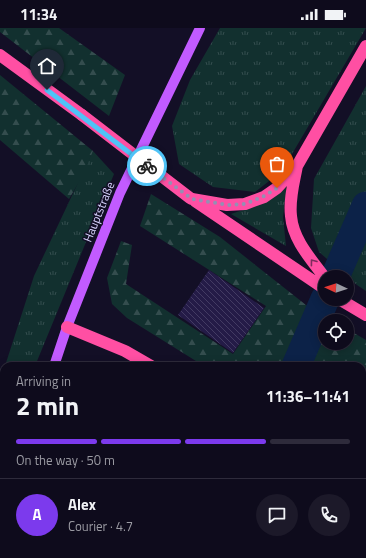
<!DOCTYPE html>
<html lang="en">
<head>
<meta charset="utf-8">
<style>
	:root { --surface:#0e0b1c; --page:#1c1929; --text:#f1f3f6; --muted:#9b9ba3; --line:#2e2b3b; --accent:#7c3aed }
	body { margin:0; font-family:"Titillium Web",sans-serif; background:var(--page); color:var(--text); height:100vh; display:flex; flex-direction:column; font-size:15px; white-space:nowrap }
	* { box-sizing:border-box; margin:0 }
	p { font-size:13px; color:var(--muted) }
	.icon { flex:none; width:22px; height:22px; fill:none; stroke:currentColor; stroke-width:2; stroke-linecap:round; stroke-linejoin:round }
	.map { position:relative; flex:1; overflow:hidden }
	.panel { position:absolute; left:0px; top:334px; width:366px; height:196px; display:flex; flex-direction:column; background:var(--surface); border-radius:12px 12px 0 0; box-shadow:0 2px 10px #0003,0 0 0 1px var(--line) }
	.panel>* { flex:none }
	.needle { width:26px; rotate:274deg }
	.buttons { position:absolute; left:318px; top:242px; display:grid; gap:8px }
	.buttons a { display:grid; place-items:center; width:36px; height:36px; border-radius:50%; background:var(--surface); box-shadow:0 2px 10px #0003,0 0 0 1px var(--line); font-size:20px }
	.pin { position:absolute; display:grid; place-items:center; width:34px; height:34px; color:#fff; margin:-41px -17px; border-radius:50% 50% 50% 0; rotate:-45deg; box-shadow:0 0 4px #0007 }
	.pin .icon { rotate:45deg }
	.courier { position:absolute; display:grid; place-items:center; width:40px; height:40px; margin:-20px; border:3px solid #4fc3f7; border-radius:50%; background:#fff; color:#222; box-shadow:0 1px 5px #0007 }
	.overview em { font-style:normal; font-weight:700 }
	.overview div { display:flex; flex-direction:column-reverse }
	.overview { display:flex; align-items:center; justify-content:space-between; height:68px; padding:0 16px }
	h1 { font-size:26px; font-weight:700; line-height:30px }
	.bar { display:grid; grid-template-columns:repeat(4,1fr); gap:6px 4px; align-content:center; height:48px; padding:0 16px }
	.bar i { height:5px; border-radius:3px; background:var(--line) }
	.bar .current { background:var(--accent) }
	.bar p { grid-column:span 4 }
	.line { display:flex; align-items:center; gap:10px; padding:0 16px; border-top:1px solid var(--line) }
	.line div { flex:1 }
	.round { display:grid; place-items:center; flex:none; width:42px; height:42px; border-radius:21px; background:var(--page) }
	.status { display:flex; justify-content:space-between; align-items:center; height:28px; padding:0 20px; background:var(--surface); direction:ltr }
	.status svg { height:11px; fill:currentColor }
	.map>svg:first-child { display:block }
</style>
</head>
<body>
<div class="status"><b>11:34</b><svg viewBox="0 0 49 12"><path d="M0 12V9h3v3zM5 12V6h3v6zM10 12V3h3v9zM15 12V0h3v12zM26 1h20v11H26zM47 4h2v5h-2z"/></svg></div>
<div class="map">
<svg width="366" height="530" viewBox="0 0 366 530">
	<defs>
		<pattern id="grass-tufts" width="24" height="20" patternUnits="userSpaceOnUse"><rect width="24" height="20" fill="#12302f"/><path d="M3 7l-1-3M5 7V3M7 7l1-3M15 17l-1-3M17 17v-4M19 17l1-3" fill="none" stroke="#344d4e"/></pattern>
		<pattern id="forest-firs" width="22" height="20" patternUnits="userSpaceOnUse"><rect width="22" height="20" fill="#12302f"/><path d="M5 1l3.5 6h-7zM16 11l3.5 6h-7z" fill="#344d4e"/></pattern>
		<pattern id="building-back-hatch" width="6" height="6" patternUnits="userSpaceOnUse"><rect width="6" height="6" fill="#241b47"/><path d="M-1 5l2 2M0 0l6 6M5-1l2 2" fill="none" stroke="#433b63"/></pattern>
	</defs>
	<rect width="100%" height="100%" fill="#130f26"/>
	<!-- grass -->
	<path fill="url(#grass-tufts)" d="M220,0h146l-84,143 -27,21 -42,-5 -34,-23 -7,-38 18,-46z
		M366,58v205l-9,-6 -38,-33 -8,-24 3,-49z
		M93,123l21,23 -79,192h-30l29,-90z
		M287,156l-4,33 3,29 -55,-32 32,-11z
		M4,343v80l-4,12v-80z"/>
	<!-- forest -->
	<path fill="url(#forest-firs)" d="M0,0h59l66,47 -16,41 -109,-84z
		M0,47l93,76 -10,24 -14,24 -69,-59z
		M151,166l69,43 86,68 27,16h-8v22h22v-14l19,11v128l-4,-1v-101h-158l-77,-48 -15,-14 -5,-26 14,-37 11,4 -6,39 107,70 33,-48 -126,-80z
		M362,475l4,2v53l-19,-4h15z
		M225,526h56l-2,4h-56z"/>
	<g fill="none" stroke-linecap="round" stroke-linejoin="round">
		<!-- river -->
		<path stroke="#0c2248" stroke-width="29" d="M335,249l31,-71
			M296,338l29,-67
			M232,530l1,-4"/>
	</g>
	<!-- building -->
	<path fill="url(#building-back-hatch)" d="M209,242l55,38 -31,45 -55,-38z
		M24,526h48l-1,4h-48z
		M78,526h116l-1,4h-105z"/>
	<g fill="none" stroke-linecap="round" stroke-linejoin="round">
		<!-- primary -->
		<path stroke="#c25bff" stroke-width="10" d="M54,338l13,-39 53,-134 80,-165
			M0,492l4,-11"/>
		<!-- highway -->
		<path stroke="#ff4fa3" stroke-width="12" d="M0,27l82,60
			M297,138c-3,16 -8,33 -6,50 2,24 20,43 34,62
			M192,171l35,6 18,-1 19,-7 13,-9 20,-22 69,-120
			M195,173l130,88
			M339,271l27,16
			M67,299l58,24 26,15
			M362,461l4,1"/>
		<!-- highway-bridge -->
		<path stroke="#ff4fa3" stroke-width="12" d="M82,87l108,83"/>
	</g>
	<!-- one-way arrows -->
	<defs><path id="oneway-chevron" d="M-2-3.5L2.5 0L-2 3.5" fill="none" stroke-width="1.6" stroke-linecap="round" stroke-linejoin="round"/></defs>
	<use stroke="#7d2c5e" href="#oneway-chevron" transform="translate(313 234) rotate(-127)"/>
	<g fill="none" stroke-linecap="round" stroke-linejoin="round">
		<!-- done -->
		<path stroke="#948fb3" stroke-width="4" stroke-dasharray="0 7.2" d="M147,138l45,33 36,6 17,-1 19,-8 13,-8"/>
		<!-- route -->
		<path stroke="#4fc3f7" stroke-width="5" d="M47,62l100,76"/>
	</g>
	<g text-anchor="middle" stroke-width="3" stroke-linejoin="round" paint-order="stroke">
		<!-- street labels -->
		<g font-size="12" fill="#d9d4ff" stroke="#130f26">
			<text transform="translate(99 184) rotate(-68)" y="4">Hauptstraße</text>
		</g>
	</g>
</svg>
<div class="buttons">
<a><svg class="needle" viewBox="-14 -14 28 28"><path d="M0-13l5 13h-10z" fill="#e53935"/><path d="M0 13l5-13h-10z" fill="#9b9ba3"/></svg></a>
<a><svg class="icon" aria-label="locate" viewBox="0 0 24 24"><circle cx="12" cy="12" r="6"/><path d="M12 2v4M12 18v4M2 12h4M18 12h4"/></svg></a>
</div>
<div class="pin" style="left:277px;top:160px;background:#ea580c"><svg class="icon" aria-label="bag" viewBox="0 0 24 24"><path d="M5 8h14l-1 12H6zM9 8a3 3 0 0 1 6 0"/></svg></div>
<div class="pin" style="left:47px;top:62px;background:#1f2937"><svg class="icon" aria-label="home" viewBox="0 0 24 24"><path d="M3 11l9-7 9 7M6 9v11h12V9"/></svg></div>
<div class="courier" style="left:147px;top:138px"><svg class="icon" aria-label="bike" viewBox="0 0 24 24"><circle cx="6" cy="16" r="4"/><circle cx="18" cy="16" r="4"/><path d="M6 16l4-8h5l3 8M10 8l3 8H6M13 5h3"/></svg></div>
<section class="panel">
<div class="overview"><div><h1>2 min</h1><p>Arriving in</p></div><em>11:36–11:41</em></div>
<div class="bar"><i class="current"></i><i class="current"></i><i class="current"></i><i></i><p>On the way · 50 m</p></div>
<div class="line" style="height:72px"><b class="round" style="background:var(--accent);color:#fff">A</b><div><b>Alex</b><p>Courier · 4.7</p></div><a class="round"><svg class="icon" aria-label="chat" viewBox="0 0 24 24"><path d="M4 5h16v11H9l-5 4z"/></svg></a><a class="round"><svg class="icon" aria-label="phone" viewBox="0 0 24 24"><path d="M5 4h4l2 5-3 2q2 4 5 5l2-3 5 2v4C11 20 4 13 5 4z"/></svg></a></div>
</section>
</div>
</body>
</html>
